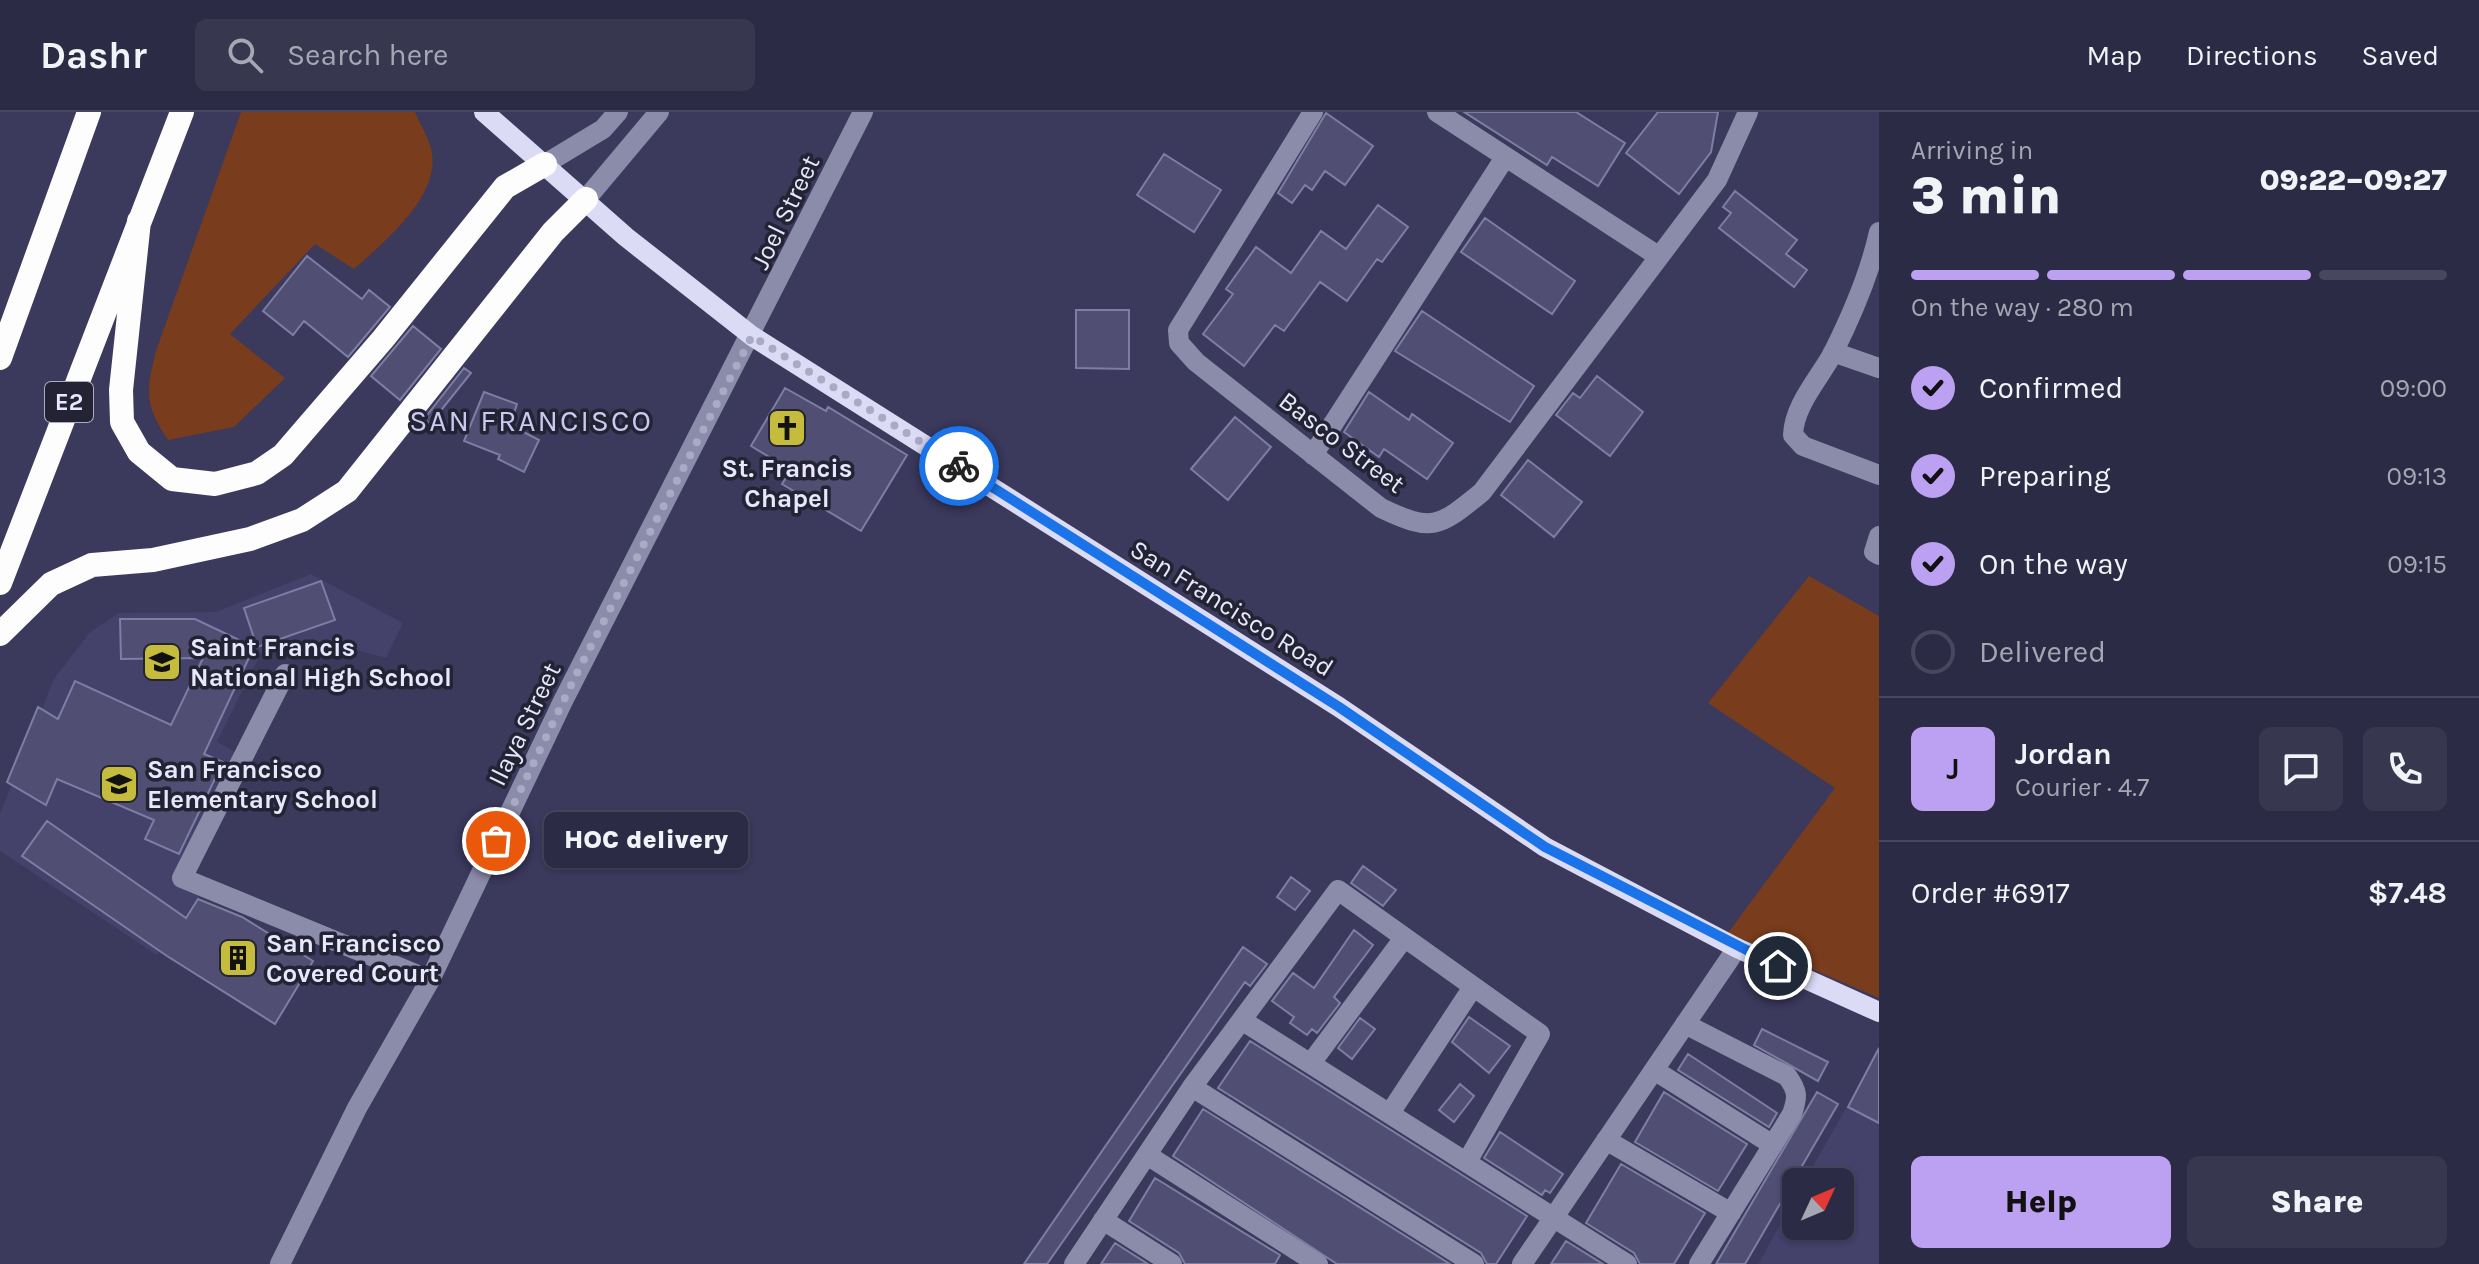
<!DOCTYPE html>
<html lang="en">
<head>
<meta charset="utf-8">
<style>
	:root { --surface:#2c2b45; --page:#383750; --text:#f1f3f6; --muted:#a6a7b3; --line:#48475e; --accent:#bca0f2 }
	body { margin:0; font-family:Karla,sans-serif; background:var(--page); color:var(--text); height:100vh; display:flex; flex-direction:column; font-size:30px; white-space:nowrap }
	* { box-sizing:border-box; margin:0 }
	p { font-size:26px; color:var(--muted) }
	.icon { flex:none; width:44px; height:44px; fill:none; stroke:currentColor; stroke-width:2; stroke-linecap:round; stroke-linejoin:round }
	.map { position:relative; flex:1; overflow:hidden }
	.drawer { display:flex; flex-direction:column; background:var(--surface); width:600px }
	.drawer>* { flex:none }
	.needle { width:52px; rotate:46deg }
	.tools { position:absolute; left:1782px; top:1056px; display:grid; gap:16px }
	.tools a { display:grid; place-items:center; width:72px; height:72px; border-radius:12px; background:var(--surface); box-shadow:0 2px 6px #0004,0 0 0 2px var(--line); font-size:40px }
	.pin { position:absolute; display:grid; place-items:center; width:68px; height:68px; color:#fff; margin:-34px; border:4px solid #fff; border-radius:50%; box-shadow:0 2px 8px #0007 }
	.courier { position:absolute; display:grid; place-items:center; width:80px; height:80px; margin:-40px; border:6px solid #1a73e8; border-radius:50%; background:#fff; color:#222; box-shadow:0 2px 10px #0007 }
	.bubble { position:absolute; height:56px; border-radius:12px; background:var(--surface); box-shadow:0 2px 6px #0004,0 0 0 2px var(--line); font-size:26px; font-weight:800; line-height:56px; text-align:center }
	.summary em { font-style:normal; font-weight:800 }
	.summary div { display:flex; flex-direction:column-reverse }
	.summary { display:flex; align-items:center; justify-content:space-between; height:136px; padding:0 32px }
	h1 { font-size:52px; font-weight:800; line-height:60px }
	.bar { display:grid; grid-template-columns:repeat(4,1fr); gap:12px 8px; align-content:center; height:96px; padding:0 32px }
	.bar i { height:10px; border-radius:6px; background:var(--line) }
	.bar .selected { background:var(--accent) }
	.bar p { grid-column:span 4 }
	.line { display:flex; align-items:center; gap:20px; padding:0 32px; border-top:2px solid var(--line) }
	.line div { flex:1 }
	.round { display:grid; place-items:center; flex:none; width:84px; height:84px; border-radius:12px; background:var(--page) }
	ol { padding:0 32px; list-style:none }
	li { display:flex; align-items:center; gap:24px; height:88px }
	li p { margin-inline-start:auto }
	li .icon { padding:8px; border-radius:50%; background:var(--accent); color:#111; stroke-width:4 }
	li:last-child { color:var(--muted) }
	li i { width:44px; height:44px; border:4px solid var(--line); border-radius:50% }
	.cta { display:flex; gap:16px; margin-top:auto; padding:16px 32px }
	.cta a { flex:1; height:92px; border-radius:12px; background:var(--accent); color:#111; font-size:32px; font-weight:800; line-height:92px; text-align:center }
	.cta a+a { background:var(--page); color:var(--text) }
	header { display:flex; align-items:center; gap:48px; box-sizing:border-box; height:112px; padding:0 40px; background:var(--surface); border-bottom:2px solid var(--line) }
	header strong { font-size:38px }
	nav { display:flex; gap:44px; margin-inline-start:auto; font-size:28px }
	.search { width:560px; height:72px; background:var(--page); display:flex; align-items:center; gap:20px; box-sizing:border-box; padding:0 28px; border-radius:12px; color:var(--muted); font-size:30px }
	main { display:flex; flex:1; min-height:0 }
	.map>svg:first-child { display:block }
</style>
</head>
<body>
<header>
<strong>Dashr</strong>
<div class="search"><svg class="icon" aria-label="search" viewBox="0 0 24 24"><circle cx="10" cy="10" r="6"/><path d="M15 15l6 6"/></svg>Search here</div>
<nav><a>Map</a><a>Directions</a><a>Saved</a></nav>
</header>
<main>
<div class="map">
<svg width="1879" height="1152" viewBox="0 0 1879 1152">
	<rect width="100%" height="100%" fill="#3b395c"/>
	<!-- built -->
	<path fill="#44416a" d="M311,462l92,49 -17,35 -62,-17 -63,12 -44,89 23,13 -63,126 23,14 -43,60 -157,-104v-37l54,-135 36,-47 29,-19 97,-1z
		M1879,938v214h-121l38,-67v29h44v-44h-36z"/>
	<!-- green -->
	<path fill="#793c1d" d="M241,0h174c5,12 15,28 17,41 7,45 -49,90 -78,116l-39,-25 -85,90 55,44 -51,49 -66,13c-24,-36 -22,-48 -12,-89z
		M1809,464l70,40v382l-151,-65 107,-145 -127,-85z"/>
	<!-- building -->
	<path fill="#504e72" stroke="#7e7da4" stroke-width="2" d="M1464,0h112l49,31 -27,43 -46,-29 -5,8z
		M1658,0h60l-7,40 -32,42 -53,-41z
		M1326,1l47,33 -28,39 -20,-14 -13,19 -7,-5 -13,18 -14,-10z
		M1164,42l57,36 -27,42 -57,-37z
		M1735,79l62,49 -11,14 21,16 -13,17 -75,-59 12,-15 -8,-6z
		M1378,93l30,22 -26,35 -5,-3 -30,42 -27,-19 -36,49 -9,-6 -31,41 -41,-32 30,-40 -7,-5 30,-42 35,26 30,-42 25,18z
		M1485,106l90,63 -23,33 -91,-62z
		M307,144l55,43 7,-9 21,17 -42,50 -44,-36 -11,14 -30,-24z
		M1076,198h53v59l-53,-1z
		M1422,199l112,75 -24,36 -115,-71z
		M413,214l28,23 -41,51 -29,-24z
		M464,256l7,5 -41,51 -6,-5z
		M1597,264l46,36 -33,44 -54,-41 17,-22 7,5z
		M785,276l41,23 2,-4 79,48 -46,76 -79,-47 9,-14 -40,-24z
		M484,280l33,12 -7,21 29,15 -15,32 -26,-13 2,-4 -36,-14z
		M1369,280l40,28 3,-6 41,29 -26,36 -43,-30 -5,8 -35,-25z
		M1235,305l36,30 -43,53 -37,-31z
		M1528,348l54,42 -28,35 -53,-42z
		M321,469l14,39 -78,27 -13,-39z
		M120,507h75l59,28 -50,107 19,8 -44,92 -34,-15 9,-19 -97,-41 -11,26 -39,-23 31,-75 20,12 17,-38 96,44 32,-67 -82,1z
		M47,709l139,97 12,-19 44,18 71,44 -38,63 -108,-68 -145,-100z
		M1363,754l33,24 -13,16 -32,-23z
		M1291,765l19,14 -15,19 -18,-13z
		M1354,818l19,15 -39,52 6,6 -23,30 -5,-4 -5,6 -17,-12 4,-6 -22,-16 21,-28 21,15z
		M1243,835l24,17 -17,22 -5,-4 -198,282h-23z
		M1469,905l41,29 -21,27 -37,-31z
		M1360,906l15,11 -23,30 -14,-11z
		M1762,917l66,33 -10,19 -64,-36z
		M1250,929l277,175 -31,48h-9l-6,-11 -263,-165z
		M1879,936v75l-31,-16z
		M1688,942l89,59 -8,14 -91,-57z
		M1460,972l14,12 -20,26 -15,-12z
		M1664,980l83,52 -29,47 -83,-49z
		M1817,980l21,12 -93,160h-29z
		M1203,997l247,155h-113l-164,-108z
		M1500,1020l63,42 -13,19 -5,-3 -3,5 -58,-37z
		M1621,1052l84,49 -31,51h-34l-6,-11 -48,-30z
		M1155,1066l125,77 -5,9h-90l-6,-11 -50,-32z
		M1566,1129l37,23h-52z
		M1115,1131l33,21h-47z"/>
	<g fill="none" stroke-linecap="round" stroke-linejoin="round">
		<!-- minor -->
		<path stroke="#8b8baa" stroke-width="20" d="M1313,0l-135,218 1,13 17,19 185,146c52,25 58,19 101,-16l235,-312 31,-68
			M1437,0l221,144
			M545,52l58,-35 15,-17
			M586,87l73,-87
			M1879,120c-9,41 -27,83 -46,121 -14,26 -39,52 -40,82l10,11 76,29
			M1833,240l46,16
			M1313,343l191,-296
			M1879,424l-5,16 5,3
			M285,562l-103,204 248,102
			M1243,909l384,243
			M1685,912l102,52c11,15 11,21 5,38l-93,150
			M1311,951l93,-125
			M1654,958l119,75
			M1192,975l282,177
			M1390,1001l83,-126
			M1606,1028l125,73
			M1147,1043l171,109
			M1103,1108l69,44
			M280,1152l77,-156 73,-128 133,-279 300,-589
			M1074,1152l118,-177 146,-197 202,144 -72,126
			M1522,1152l215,-316"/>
		<!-- major -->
		<path stroke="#dbdbf5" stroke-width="20" d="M484,0l142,125 126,99 587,371 206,140 192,101 142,64"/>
		<!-- highway -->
		<path stroke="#fdfdfd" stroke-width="24" d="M139,109l-18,169 1,32 17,30 33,27 43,5 42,-11 26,-18 100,-116 122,-152 40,-23
			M0,246l89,-246
			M0,471l182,-471
			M0,522l51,-50 41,-19 61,-5 97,-21 52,-19 45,-29 206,-259 33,-33"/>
	</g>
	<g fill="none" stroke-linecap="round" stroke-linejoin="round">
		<!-- done -->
		<path stroke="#abaac5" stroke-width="8" stroke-dasharray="0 14.4" d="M496,729l81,-168 175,-337 207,130"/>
		<!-- route -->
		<path stroke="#1a73e8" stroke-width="10" d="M959,354l380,241 206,140 233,119"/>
	</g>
	<!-- icons -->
	<defs>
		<g id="church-square" transform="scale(2)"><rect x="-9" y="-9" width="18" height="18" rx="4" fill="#c5bc3d" stroke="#232333"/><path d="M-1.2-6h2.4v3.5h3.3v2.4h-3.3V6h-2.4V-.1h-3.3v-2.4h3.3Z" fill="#111"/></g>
		<g id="school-square" transform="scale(2)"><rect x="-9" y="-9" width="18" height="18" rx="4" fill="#c5bc3d" stroke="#232333"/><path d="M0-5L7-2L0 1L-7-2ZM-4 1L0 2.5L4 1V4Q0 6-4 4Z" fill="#111"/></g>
		<g id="building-square" transform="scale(2)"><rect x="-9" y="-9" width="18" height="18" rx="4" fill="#c5bc3d" stroke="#232333"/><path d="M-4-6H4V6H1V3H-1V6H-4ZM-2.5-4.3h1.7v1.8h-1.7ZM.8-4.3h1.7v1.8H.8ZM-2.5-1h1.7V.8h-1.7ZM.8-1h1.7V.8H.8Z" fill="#111"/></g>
	</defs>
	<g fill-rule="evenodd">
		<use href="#church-square" x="787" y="316"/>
		<use href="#school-square" x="162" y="550"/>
		<use href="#school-square" x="119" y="672"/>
		<use href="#building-square" x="238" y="846"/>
	</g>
	<g text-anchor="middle" stroke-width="7" stroke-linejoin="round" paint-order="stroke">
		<!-- shield labels -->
		<rect fill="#232333" stroke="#acacc0" stroke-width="2" x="45" y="270" width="48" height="40" rx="6"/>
		<g font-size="24" font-weight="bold" fill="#e7e7fd">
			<text x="69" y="298">E2</text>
		</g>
		<!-- street labels -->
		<g font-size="26" fill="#e7e7fd" stroke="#232333">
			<text transform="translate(785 100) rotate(-64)" y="9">Joel Street</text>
			<text transform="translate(1342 330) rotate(37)" y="9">Basco Street</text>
			<text transform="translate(1232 496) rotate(32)" y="9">San Francisco Road</text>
			<text transform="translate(524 612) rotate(-64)" y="9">Ilaya Street</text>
		</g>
		<!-- poi labels -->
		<g font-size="26" font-weight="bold" fill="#e7e7fd" stroke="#232333" text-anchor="start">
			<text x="787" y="365" text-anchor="middle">St. Francis<tspan x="787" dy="30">Chapel</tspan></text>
			<text x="190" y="544">Saint Francis<tspan x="190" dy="30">National High School</tspan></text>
			<text x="147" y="666">San Francisco<tspan x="147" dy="30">Elementary School</tspan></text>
			<text x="266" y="840">San Francisco<tspan x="266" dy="30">Covered Court</tspan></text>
		</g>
		<!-- quarter labels -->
		<g font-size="30" letter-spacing="2" fill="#c9c9f3" stroke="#232333">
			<text x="531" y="319">SAN FRANCISCO</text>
		</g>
	</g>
</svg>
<div class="tools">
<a><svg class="needle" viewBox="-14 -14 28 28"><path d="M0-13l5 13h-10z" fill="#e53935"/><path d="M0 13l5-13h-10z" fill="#a6a7b3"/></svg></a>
</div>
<div class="pin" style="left:496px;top:729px;background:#ea580c"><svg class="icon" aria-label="bag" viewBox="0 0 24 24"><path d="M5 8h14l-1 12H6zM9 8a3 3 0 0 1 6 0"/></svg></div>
<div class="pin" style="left:1778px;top:854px;background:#1f2937"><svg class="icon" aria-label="home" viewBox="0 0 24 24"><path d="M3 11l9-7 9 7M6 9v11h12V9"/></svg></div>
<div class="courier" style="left:959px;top:354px"><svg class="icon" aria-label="bike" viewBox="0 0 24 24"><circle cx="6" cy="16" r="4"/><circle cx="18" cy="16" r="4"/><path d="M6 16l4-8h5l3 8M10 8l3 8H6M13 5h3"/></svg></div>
<div class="bubble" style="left:544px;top:700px;width:204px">HOC delivery</div>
</div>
<section class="drawer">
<div class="summary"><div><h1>3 min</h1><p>Arriving in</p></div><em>09:22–09:27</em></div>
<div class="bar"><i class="selected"></i><i class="selected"></i><i class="selected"></i><i></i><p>On the way · 280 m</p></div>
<ol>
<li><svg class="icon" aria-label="check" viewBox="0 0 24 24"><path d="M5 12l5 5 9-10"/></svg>Confirmed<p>09:00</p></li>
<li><svg class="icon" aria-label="check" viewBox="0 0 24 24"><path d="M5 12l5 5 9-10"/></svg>Preparing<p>09:13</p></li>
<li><svg class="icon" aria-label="check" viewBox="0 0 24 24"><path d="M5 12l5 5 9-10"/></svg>On the way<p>09:15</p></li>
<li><i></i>Delivered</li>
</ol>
<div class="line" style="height:144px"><b class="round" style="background:var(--accent);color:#111">J</b><div><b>Jordan</b><p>Courier · 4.7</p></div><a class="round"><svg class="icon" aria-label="chat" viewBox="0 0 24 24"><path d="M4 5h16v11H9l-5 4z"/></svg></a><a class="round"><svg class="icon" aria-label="phone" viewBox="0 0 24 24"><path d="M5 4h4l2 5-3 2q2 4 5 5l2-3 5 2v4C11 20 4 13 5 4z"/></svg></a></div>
<div class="line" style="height:104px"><div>Order #6917</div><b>$7.48</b></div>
<div class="cta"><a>Help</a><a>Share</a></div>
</section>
</main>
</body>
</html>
